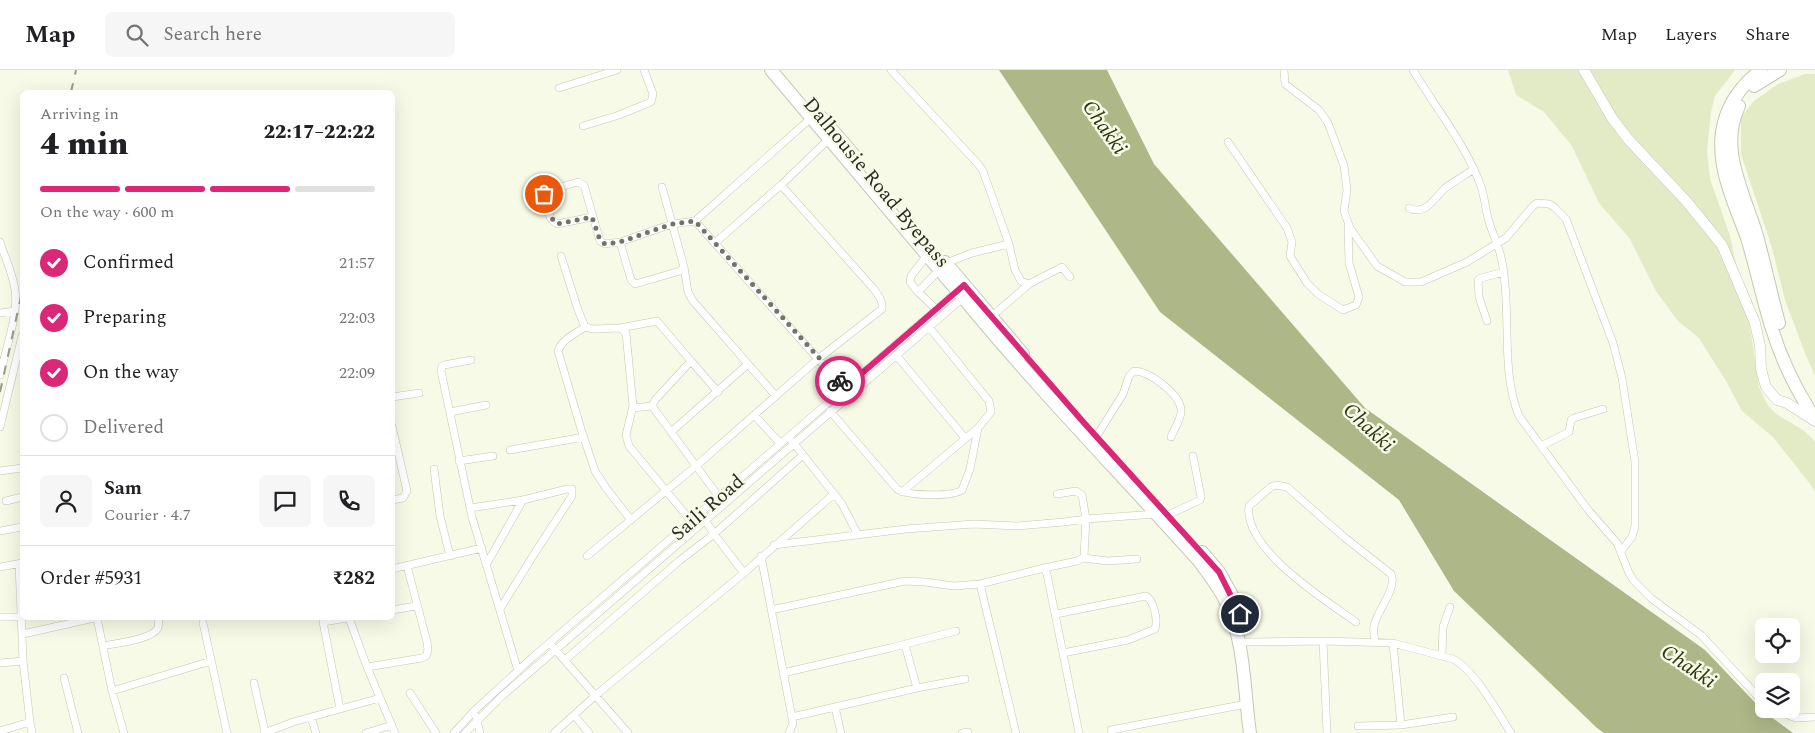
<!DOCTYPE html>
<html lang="en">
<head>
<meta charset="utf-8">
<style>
	:root { --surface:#fff; --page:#f6f6f6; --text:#202124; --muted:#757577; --line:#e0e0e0; --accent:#db2777 }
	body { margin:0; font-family:Spectral,serif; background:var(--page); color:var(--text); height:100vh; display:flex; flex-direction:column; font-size:19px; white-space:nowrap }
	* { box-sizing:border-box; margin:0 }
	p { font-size:16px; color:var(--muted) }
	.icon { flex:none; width:28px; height:28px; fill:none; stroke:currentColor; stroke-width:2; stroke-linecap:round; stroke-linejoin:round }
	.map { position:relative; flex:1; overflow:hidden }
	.details { position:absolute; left:20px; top:20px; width:375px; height:530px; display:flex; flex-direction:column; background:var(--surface); border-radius:8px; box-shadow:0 5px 20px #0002 }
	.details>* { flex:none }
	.tools { position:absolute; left:1755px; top:548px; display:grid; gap:10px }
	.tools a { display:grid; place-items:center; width:45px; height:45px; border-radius:8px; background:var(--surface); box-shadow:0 5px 20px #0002; font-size:25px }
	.pin { position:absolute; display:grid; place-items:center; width:42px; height:42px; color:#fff; margin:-21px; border:2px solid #fff; border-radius:50%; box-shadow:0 1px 5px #0007 }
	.courier { position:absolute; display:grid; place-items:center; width:50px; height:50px; margin:-25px; border:4px solid #db2777; border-radius:50%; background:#fff; color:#222; box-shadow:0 1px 6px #0007 }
	.overview em { font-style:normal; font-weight:800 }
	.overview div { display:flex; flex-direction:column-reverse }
	.overview { display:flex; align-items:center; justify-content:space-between; height:85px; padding:0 20px }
	h1 { font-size:32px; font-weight:800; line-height:38px }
	.bar { display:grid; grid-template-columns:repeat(4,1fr); gap:8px 5px; align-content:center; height:60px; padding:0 20px }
	.bar i { height:6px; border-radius:4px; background:var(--line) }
	.bar .selected { background:var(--accent) }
	.bar p { grid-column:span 4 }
	.line { display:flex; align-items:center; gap:12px; padding:0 20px; border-top:1px solid var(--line) }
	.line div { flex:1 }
	.round { display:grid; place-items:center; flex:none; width:52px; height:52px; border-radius:8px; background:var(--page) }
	ol { padding:0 20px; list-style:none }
	li { display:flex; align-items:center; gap:15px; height:55px }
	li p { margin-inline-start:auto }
	li .icon { padding:5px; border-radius:50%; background:var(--accent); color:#fff; stroke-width:4 }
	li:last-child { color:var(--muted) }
	li i { width:28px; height:28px; border:2px solid var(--line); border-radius:50% }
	header { display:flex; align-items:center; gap:30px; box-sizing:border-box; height:70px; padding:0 25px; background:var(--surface); border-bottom:1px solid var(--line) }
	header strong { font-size:24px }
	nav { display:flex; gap:28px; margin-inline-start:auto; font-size:18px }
	.search { width:350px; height:45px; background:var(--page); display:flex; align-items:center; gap:12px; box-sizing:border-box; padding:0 18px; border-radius:8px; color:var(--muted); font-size:19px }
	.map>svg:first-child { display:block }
</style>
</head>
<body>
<header>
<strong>Map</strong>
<div class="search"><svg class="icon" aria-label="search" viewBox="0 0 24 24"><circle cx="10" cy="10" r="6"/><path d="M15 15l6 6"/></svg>Search here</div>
<nav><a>Map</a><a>Layers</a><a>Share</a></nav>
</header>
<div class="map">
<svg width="1815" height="663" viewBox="0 0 1815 663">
	<rect width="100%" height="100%" fill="#f6fae6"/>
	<!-- green -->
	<path fill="#e3ebc6" d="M1508,0h227l-20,26 -4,16 -4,39 3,28 20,57 21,97 8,54 8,17 9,10 27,16 12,11v51l-5,-8 -37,-47 -31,-26 -16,-30 -27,-43 -21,-17 -22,-30 -26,-52 -31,-36 -27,-57 -28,-34 -28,-17z
		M1805,4h10v302l-10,-23 -20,-53 -13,-52 -31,-94v-37l13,-16 24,-17z"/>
	<!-- water -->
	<path fill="#adb787" d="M999,0h108l47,94 211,244 340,242 58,61 30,22h-189l-7,-5 -143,-137 -55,-91 -239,-188z"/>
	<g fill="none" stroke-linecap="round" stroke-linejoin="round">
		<!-- street casing -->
		<g stroke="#c3c8b5" stroke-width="8">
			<path id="street" d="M891,0l87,94 5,7 26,73 6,26 6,11 8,3 33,-17 8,10
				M1284,0l1,14 34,26 9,13 16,43 3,24 -3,21 6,17 27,38 28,16h16l46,-20 39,-24 27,-32 4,-3 12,1 5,3 12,12 47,124 9,35 13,84v64l-3,11 -11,14
				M1413,0c22,37 50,71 66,111 6,14 6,28 10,41 4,13 11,26 13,40 10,49 -2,108 17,154l70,95 28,32 12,30 5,8 18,18 49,36 63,68
				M559,18l58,-18
				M583,56l36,-11 32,-13 2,-8 -9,-24
				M1228,72l59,86 5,14 -2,14 17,27 11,11 25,16 13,-5 3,-8 -10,-34 -1,-37
				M1409,138c16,8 25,-9 35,-19 9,-7 20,-13 30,-20
				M592,147l-35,7 -6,-5 -8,-22 1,-3 3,-3 31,-9 6,3 16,56 5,3 15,-2 52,-18 23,-3 123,138 28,28
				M695,151l116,-103
				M0,172c5,16 13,32 15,48 4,23 -10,61 -15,85
				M620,172l11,38 4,4 45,-13 4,-4 -22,-80
				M715,173l66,-58 48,-46
				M928,184l-17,22 -1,6 8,10 18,17
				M561,186l17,54 7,17 8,2 27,-1 6,5 7,73 -7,29 3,11 62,75
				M946,193l26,-10 37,-9
				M684,197l4,25 5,9 83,95
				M918,222l22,-23
				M0,243l15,-2
				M991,247l38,-33
				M1487,251l-8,-24 -1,-17 3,-2 23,-6
				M585,257c-10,7 -23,12 -27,24l23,78 14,42 11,17 25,32
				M620,258l37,-7 34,40
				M896,285l69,83
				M471,290l-27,5 -2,1 -1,5 31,146 46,154
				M718,322l-27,-31 -36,39 -3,6 67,91
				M392,327l27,-4
				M633,338l19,-2
				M830,341l67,78c10,7 55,8 65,1l8,-21 8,-41
				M450,342l36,-7
				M755,346l25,27
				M392,356l15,65 -4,7 -11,2
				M0,357l22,-91
				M671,362l77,-68
				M1096,367l27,-43 6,-18 5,-5c15,0 46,23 47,39 1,8 -7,19 -10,27
				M792,371l50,63 16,31
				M1541,376l28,-14 2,-12 3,-2 29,-9
				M510,380l74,-13
				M459,391l34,-5
				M434,399l6,47 10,40
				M0,401l22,-3
				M902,422l76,-64 13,-16 -2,-11 -60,-74
				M6,431l16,-4
				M470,438l53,-8 44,-11h5v7l-36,55 -36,58
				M1168,445l32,-15 1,-3 -8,-41
				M703,447l11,17 30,39
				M0,461l22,-4
				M774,475l132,-16 68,-5 43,2 47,-4 22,-3 70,-5
				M587,486l109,-90 122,-107 64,-50c1,-9 -4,-14 -9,-21l-92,-103
				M761,486l32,167 -4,10
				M1083,488l25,3 29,-2
				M19,494l4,97 7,61 2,11
				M486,495l37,-65
				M0,497l22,-4
				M1044,498l33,-7 6,-3 1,-2 2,-37 -4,-24 -6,-4 -19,3
				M392,499l90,-21
				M980,514l36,149
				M392,540l24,-4
				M771,540l134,-29 20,1 29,4 26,-2 64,-16 3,6 32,159
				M1056,544l90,-18c8,5 12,24 9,33l-27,11 -65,13
				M0,547h22
				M97,548l15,73 12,42
				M349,548l18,49 28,66
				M1356,552c-31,-22 -113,-73 -107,-116l22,-19 5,-2 11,2 57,50 47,37c7,14 -15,38 -17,52 -1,5 0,11 1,16
				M203,553l24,110
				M23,564l71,-16
				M1323,571l4,92
				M1246,572l77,-1 70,2 60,16c21,10 45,54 58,74
				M1393,573l8,82 52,-8
				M905,575l12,43
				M103,576c14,-3 48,-6 55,-18l1,-10
				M553,577l75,86
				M1442,585l1,-28 7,-20
				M565,590l114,-99 35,-27 89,-79
				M0,593l23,-2
				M367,597l55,-9 4,-2 2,-6 -1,-8 -20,-76
				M783,603l107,-25 66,-17
				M64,608l14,55
				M254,613l11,49
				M112,621l99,-30
				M410,623l26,40
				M835,637l6,26
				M340,639l-17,-87 24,-4
				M1771,639l25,9 19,-1
				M574,645l15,18
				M476,646l4,17
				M311,647l5,16
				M792,647l125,-29 48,-9
				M1358,656l43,-1
				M1111,660l135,-26
				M0,661l30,-9
				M264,663l29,-11 87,-24
				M366,663l26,-8
				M454,663l20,-22 59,-54 426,-367
				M465,663l36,-36 464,-401
				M554,663l42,-38 148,-122 90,-79
				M962,663l6,-1"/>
		</g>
		<!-- secondary casing -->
		<g stroke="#c3c8b5" stroke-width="11">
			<path id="secondary" d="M1584,0l28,48 16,21 59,63 35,43 33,78 5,23 1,23 5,18 11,13 10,3 28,18"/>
		</g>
		<!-- highway casing -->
		<g stroke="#c3c8b5" stroke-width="14">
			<path id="highway" d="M771,0c64,76 129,152 193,229 75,91 157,175 235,262 10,14 21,27 28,43 18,39 17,87 23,129
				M1761,0c-21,16 -35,36 -39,62 -5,38 13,72 25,106 9,29 15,59 24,88 10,33 25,64 44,93
				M1754,16l26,-16
				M1739,36c-21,43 6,89 18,130 8,29 14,58 22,87
				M822,48l31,36
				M945,192l78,92
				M1202,482l17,20 14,25"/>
		</g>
		<!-- street -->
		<use href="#street" stroke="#fff" stroke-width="7"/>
		<!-- secondary -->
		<use href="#secondary" stroke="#fff" stroke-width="10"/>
		<!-- highway -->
		<use href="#highway" stroke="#fff" stroke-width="12"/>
		<!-- rail -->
		<path stroke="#999c8d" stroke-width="2" stroke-dasharray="9 9" stroke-linecap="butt" d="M71,22l5,-22
			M0,322l22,-100"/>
	</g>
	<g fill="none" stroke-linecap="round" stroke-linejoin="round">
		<!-- done -->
		<path stroke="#717468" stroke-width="5" stroke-dasharray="0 9" d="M544,124c0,10 5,23 13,30l35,-7 8,23 5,4 15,-2 52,-18 23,-3 145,160"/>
		<!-- route -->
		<path stroke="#db2777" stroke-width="6" d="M840,311l6,6 118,-102 121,139 134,148 21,42"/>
	</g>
	<g text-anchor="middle" stroke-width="5" stroke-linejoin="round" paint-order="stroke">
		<!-- street labels -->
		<g font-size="20" fill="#2a2c24" stroke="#f6fae6">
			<text transform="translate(877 112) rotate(50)" y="7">Dalhousie Road Byepass</text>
			<text transform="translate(707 437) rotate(-41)" y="7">Saili Road</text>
		</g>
		<!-- water labels -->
		<g font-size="21" font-style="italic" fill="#303610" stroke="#f6fae6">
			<text transform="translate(1105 57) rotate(55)" y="7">Chakki</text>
			<text transform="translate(1369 357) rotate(43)" y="7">Chakki</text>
			<text transform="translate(1689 596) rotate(34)" y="7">Chakki</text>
		</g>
	</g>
</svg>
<div class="tools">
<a><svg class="icon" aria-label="locate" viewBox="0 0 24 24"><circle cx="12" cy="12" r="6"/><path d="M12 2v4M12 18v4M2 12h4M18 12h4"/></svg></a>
<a><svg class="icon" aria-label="layers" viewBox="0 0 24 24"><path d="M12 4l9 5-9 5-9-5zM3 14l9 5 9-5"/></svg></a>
</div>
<div class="pin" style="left:544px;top:124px;background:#ea580c"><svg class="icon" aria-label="bag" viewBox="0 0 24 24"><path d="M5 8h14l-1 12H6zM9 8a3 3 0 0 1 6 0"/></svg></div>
<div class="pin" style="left:1240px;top:544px;background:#1f2937"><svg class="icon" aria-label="home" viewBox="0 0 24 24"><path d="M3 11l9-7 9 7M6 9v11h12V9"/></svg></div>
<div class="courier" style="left:840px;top:311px"><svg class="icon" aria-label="bike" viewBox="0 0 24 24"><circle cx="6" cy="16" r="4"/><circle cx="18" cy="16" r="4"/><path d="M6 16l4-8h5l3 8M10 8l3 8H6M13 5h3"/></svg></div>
<section class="details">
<div class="overview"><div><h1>4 min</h1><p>Arriving in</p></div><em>22:17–22:22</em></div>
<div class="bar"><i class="selected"></i><i class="selected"></i><i class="selected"></i><i></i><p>On the way · 600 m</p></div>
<ol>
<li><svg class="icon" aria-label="check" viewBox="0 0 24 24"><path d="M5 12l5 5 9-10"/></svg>Confirmed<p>21:57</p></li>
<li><svg class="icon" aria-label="check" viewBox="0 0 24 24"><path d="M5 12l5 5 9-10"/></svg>Preparing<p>22:03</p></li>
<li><svg class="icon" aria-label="check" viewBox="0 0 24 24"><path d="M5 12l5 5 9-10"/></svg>On the way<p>22:09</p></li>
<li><i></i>Delivered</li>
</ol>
<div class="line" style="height:90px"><a class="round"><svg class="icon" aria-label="person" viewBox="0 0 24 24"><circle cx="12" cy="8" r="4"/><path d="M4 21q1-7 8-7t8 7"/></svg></a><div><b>Sam</b><p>Courier · 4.7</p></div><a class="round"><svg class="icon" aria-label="chat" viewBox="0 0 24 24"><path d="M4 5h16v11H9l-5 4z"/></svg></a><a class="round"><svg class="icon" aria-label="phone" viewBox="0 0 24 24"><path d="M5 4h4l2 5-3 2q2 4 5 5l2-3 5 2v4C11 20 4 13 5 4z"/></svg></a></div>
<div class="line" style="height:65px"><div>Order #5931</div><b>₹282</b></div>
</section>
</div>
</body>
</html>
